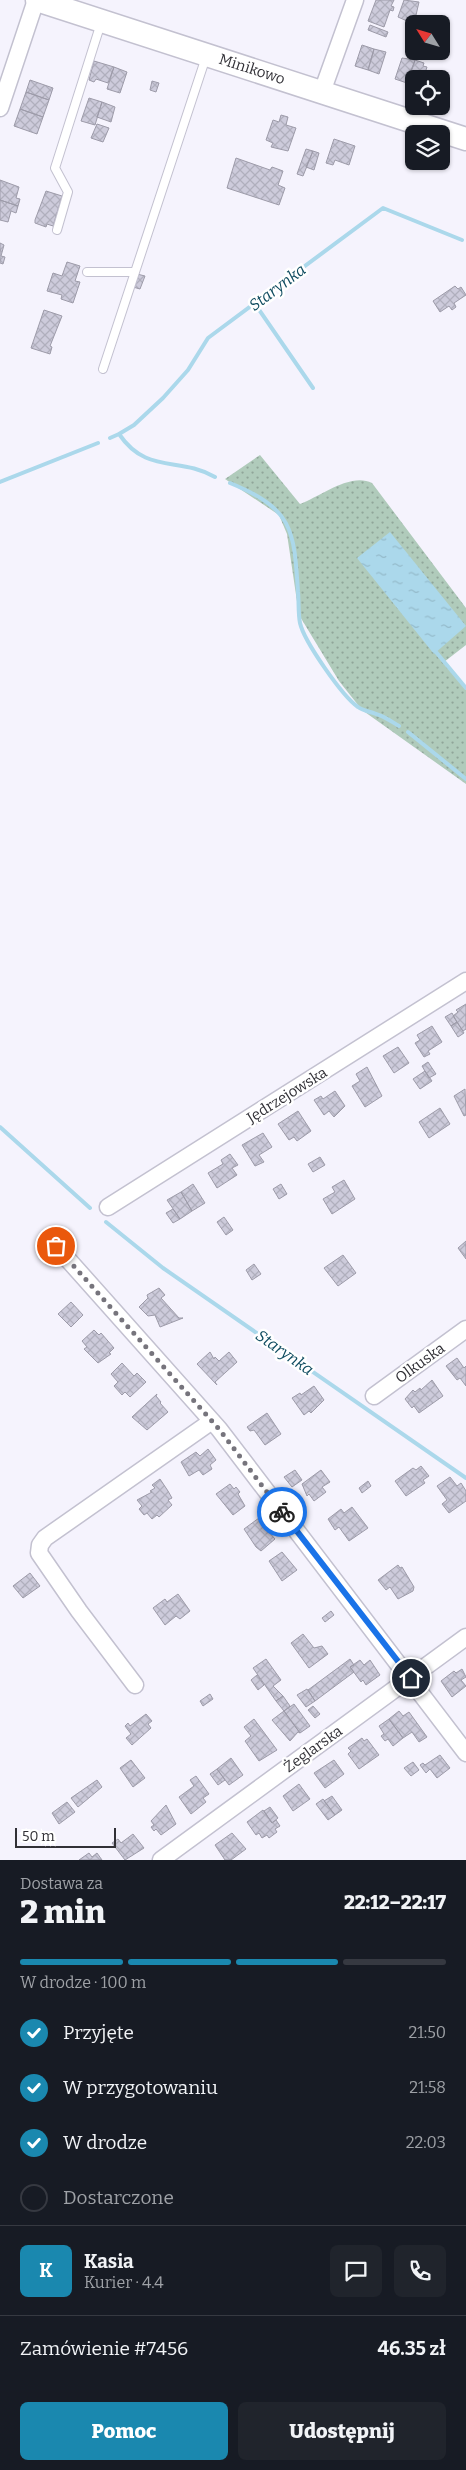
<!DOCTYPE html>
<html lang="pl">
<head>
<meta charset="utf-8">
<style>
	:root { --surface:#171b24; --page:#20242c; --text:#f1f3f6; --muted:#9ea1a6; --line:#363941; --accent:#1a88af }
	body { margin:0; font-family:Bitter,serif; background:var(--page); color:var(--text); height:100vh; display:flex; flex-direction:column; font-size:19px; white-space:nowrap }
	* { box-sizing:border-box; margin:0 }
	p { font-size:16px; color:var(--muted) }
	.icon { flex:none; width:28px; height:28px; fill:none; stroke:currentColor; stroke-width:2; stroke-linecap:round; stroke-linejoin:round }
	.map { position:relative; height:1860px; overflow:hidden }
	.panel { display:flex; flex-direction:column; background:var(--surface); flex:1 }
	.panel>* { flex:none }
	.needle { width:32px; rotate:307deg }
	.tools { position:absolute; left:405px; top:15px; display:grid; gap:10px }
	.tools a { display:grid; place-items:center; width:45px; height:45px; border-radius:8px; background:var(--surface); box-shadow:0 1px 4px #0004; font-size:25px }
	.scale { position:absolute; left:15px; bottom:12px; width:101px; box-sizing:border-box; padding-left:5px; border:2px solid #313036; border-top:0; font-size:14px; line-height:18px; white-space:nowrap; color:#313036; -webkit-text-stroke:4px #fff; paint-order:stroke }
	.pin { position:absolute; display:grid; place-items:center; width:42px; height:42px; color:#fff; margin:-21px; border:2px solid #fff; border-radius:50%; box-shadow:0 1px 5px #0007 }
	.courier { position:absolute; display:grid; place-items:center; width:50px; height:50px; margin:-25px; border:4px solid #1a73e8; border-radius:50%; background:#fff; color:#222; box-shadow:0 1px 6px #0007 }
	.head em { font-style:normal; font-weight:800 }
	.head div { display:flex; flex-direction:column-reverse }
	.head { display:flex; align-items:center; justify-content:space-between; height:85px; padding:0 20px }
	h1 { font-size:32px; font-weight:800; line-height:38px }
	.bar { display:grid; grid-template-columns:repeat(4,1fr); gap:8px 5px; align-content:center; height:60px; padding:0 20px }
	.bar i { height:6px; border-radius:4px; background:var(--line) }
	.bar .current { background:var(--accent) }
	.bar p { grid-column:span 4 }
	.line { display:flex; align-items:center; gap:12px; padding:0 20px; border-top:1px solid var(--line) }
	.line div { flex:1 }
	.round { display:grid; place-items:center; flex:none; width:52px; height:52px; border-radius:8px; background:var(--page) }
	ol { padding:0 20px; list-style:none }
	li { display:flex; align-items:center; gap:15px; height:55px }
	li p { margin-inline-start:auto }
	li .icon { padding:5px; border-radius:50%; background:var(--accent); color:#fff; stroke-width:4 }
	li:last-child { color:var(--muted) }
	li i { width:28px; height:28px; border:2px solid var(--line); border-radius:50% }
	.action { display:flex; gap:10px; margin-top:auto; padding:10px 20px }
	.action a { flex:1; height:58px; border-radius:8px; background:var(--accent); color:#fff; font-size:20px; font-weight:800; line-height:58px; text-align:center }
	.action a+a { background:var(--page); color:var(--text) }
	.map>svg:first-child { display:block }
</style>
</head>
<body>
<div class="map">
<svg width="466" height="1860" viewBox="0 0 466 1860">
	<defs>
		<pattern id="green-dots" width="8" height="8" patternUnits="userSpaceOnUse" patternTransform="scale(1.25)"><rect width="8" height="8" fill="#b0cbbb"/><path d="M2 2h.1M6 6h.1" fill="none" stroke="#90a599" stroke-width="1.8" stroke-linecap="round"/></pattern>
		<pattern id="water-ripples" width="26" height="14" patternUnits="userSpaceOnUse" patternTransform="scale(1.25)"><rect width="26" height="14" fill="#abd8eb"/><path d="M2 4q2-2 4 0t4 0M15 11q2-2 4 0t4 0" fill="none" stroke="#94baca"/></pattern>
		<pattern id="building-cross-hatch" width="8" height="8" patternUnits="userSpaceOnUse" patternTransform="scale(1.25)"><rect width="8" height="8" fill="#cdcbdb"/><path d="M0 0l8 8M0 8l8-8" fill="none" stroke="#b0afbd"/></pattern>
	</defs>
	<rect width="100%" height="100%" fill="#f5f3fd"/>
	<!-- green -->
	<path fill="url(#green-dots)" d="M260,455l40,49c21,-8 51,-32 72,-21l94,125v37l-22,17 22,28v94l-104,-74 -23,-29 -40,-66 -12,-81 -8,-19 -54,-36z"/>
	<!-- water -->
	<path fill="url(#water-ripples)" d="M390,532l76,94 -32,28 -77,-96z"/>
	<g fill="none" stroke-linecap="round" stroke-linejoin="round">
		<!-- stream -->
		<path stroke="#abd8eb" stroke-width="4" d="M255,304l58,84
			M119,434l15,-9 29,-27 25,-28 20,-32 175,-130 79,32
			M110,438l9,-4c28,41 60,22 96,43
			M0,482l98,-39
			M230,483c63,26 64,46 68,109 1,10 0,21 2,31 4,18 42,73 58,84 5,4 11,4 18,7 8,2 16,8 23,12
			M436,652l30,36
			M408,732l58,47
			M0,1127l90,81
			M106,1222l57,46 303,210"/>
	</g>
	<!-- building -->
	<path fill="url(#building-cross-hatch)" stroke="#9d9ba9" d="M376,0h18l-3,6 3,1 -1,4 -3,-1 -6,17 -16,-6z
		M404,0l15,2 -5,22 -16,-7z
		M370,25l18,7 -2,5 -18,-7z
		M362,45l12,4 -6,21 -13,-4z
		M374,49l12,3 -7,22 -11,-4z
		M402,58l13,2 -8,23 -12,-4z
		M415,60l9,3 -1,3 4,1 -4,12h-9v6l-7,-2z
		M94,61l20,6 -6,16 -12,-4 -2,3 -5,-2z
		M114,67l13,5 -7,21 -13,-4z
		M30,80l23,8 -4,12 -23,-8z
		M152,81l7,2 -3,9 -6,-2z
		M26,92l23,8 -6,17 -23,-8z
		M89,98l13,4 -7,23 -14,-4z
		M102,102l13,5 -4,15 -14,-5z
		M20,109l23,8 -6,17 -23,-8z
		M281,115l7,2 -2,8 10,3 -8,23 -17,-4 2,-4 -7,-3 7,-20 6,2z
		M97,124l12,4 -6,14 -12,-4z
		M334,139l21,7 -6,19 -14,-5 -2,5 -7,-2z
		M306,149l7,2 -10,25 -6,-2z
		M313,151l6,2 -5,17 -8,-3z
		M236,158l34,12 2,-3 11,4 -5,14 7,3 -6,17 -52,-17z
		M0,180l19,7 -3,11 4,1 -2,7 -18,-6z
		M46,191l16,5 -9,30 -6,-2 -1,3 -11,-4v-3z
		M0,200l18,6 -2,7 -5,-2 -3,11 -8,-2z
		M0,243l4,2 -3,11 4,1 -2,7 -3,-1z
		M67,262l13,4 -5,15 5,1 -7,21 -12,-4 1,-4 -15,-4 6,-18 9,3z
		M137,274l8,2 -5,13 -7,-2z
		M455,286l3,3 3,-2 5,8 -12,8 2,4 -4,3 -3,-4 -9,6 -7,-11z
		M44,310l18,6 -12,30 2,1 -2,7 -19,-6z
		M466,1004v25l-3,2 -10,-15 5,-4 -2,-2z
		M452,1013l5,9 -6,4 -6,-9z
		M457,1022l7,11 -6,4 -7,-11z
		M432,1026l10,16 -14,9 2,3 -6,3 -9,-14 5,-3 -3,-5z
		M398,1047l11,16 -15,10 -11,-17z
		M428,1062l8,12 -7,4 -7,-12z
		M367,1067l15,29 -17,11 -13,-21 8,-5 -4,-7z
		M425,1071l7,10 -12,8 -7,-10z
		M465,1089l1,26 -2,1 -10,-20z
		M335,1091l10,15 -11,11 -5,-6 -5,4 -10,-15 7,-4 2,3z
		M440,1108l10,16 -21,14 -10,-16z
		M298,1111l13,20 -14,10 -3,-4 -5,3 -11,-16z
		M263,1133l9,14 -13,8 5,7 -9,4 -13,-21z
		M230,1154l8,11 -6,3 5,7 -20,13 -9,-15 15,-9 -2,-4z
		M320,1157l5,8 -12,7 -5,-8z
		M344,1180l11,19 -23,15 -9,-15 12,-7 -3,-5z
		M193,1184l12,19 -13,8 -11,-19z
		M281,1184l6,10 -8,5 -6,-10z
		M181,1192l11,19 -12,8 -13,-19z
		M173,1209l7,10 -7,4 -7,-10z
		M224,1217l9,13 -7,5 -9,-13z
		M466,1241v18l-8,-11z
		M343,1255l13,18 -18,13 -14,-18z
		M254,1264l7,10 -9,6 -6,-10z
		M159,1288l6,7 -4,3 18,20h4l-23,9 -5,-12 -7,1 -9,-9 9,-9 -1,-3z
		M71,1302l12,13 -12,12 -13,-13z
		M94,1330l5,5 2,-2 13,15 -5,5 2,1 -13,9 -14,-14 3,-2 -5,-6z
		M210,1352l4,7 1,-2 4,4 10,-9 8,10 -22,20 2,3 -20,-21z
		M457,1358l7,10 2,-2v20l-6,-8 -3,2 -11,-14z
		M122,1363l12,13 3,-3 9,9 -16,15 -5,-5 -3,3 -8,-9 4,-4 -7,-8z
		M432,1380l11,16 -24,17 -5,-7 -2,2 -7,-9 8,-9 2,2 5,-4 1,2z
		M314,1386l10,14 -13,13 -2,-2 -5,4 -12,-17 8,-5 1,2z
		M157,1394l-1,2 5,6 -1,1 8,9 -21,18 -15,-13z
		M267,1413l14,21 -16,11 -11,-15 -4,1 -3,-4z
		M208,1449l8,11 -6,5 2,4 -9,6 -4,-5 -10,6 -8,-14 15,-10 4,4z
		M421,1466l8,10 -6,4 2,3 -19,13 -11,-15 18,-13 3,2z
		M295,1470l7,10 -10,7 -8,-10z
		M321,1470l9,12 -8,5 4,5 -12,9 -5,-7 -2,2 -5,-12z
		M450,1477l7,9 4,-3 5,8v10l-17,12 -7,-9 5,-4 -10,-14z
		M160,1479l8,12 4,7 -4,2 4,5 -13,12 -2,-2 -5,4 -5,-6 -3,2 -5,-6 3,-3 -5,-6 15,-8 -2,-1 5,-3 -3,-3z
		M368,1481l3,5 -9,7 -3,-5z
		M230,1484l4,5 2,-2 4,5 -2,2 7,12 -12,9 -17,-21z
		M352,1507l16,21 -19,13 -10,-14 -4,3 -7,-11 13,-10 3,4z
		M259,1518l4,6 3,-2 5,7 -3,2 7,8 -14,12 -5,-4 -12,-18z
		M282,1552l15,18 -15,11 -13,-20z
		M398,1565l2,3 2,-1 12,20 -1,4 -15,8 -8,-12 -4,3 -8,-10z
		M30,1573l10,13 -17,12 -10,-12z
		M178,1594l12,17 -10,8 -4,-3 -11,9 -12,-17 12,-9 2,3z
		M331,1611l3,4 -9,7 -3,-4z
		M303,1634l11,14 8,-2 6,8 -19,14 -18,-25z
		M266,1659l15,21 -8,6 10,10 -7,5 -23,-33z
		M350,1659l4,6 -4,2 4,5 -39,29 -7,-11z
		M360,1660l4,5 6,-5 10,15 -14,10 -3,-5 -2,2 -11,-15z
		M462,1669l4,8 -5,3 5,6 -14,11 -11,-16 13,-10 2,2z
		M257,1675l7,10 -6,5 -7,-10z
		M307,1689l8,12 -9,6 -9,-12z
		M210,1694l3,5 -10,7 -3,-5z
		M283,1696l7,10 -6,5 -8,-10z
		M294,1704l16,22 -10,7 -16,-22z
		M313,1706l7,8 -5,4 -7,-8z
		M284,1711l16,22 -2,-1 -8,9 -18,-21z
		M399,1711l4,5 6,-4 18,25 -8,5 -7,-10 -9,6 -14,-19z
		M146,1714l6,7 -4,3 3,4 -19,17 -6,-7 5,-4 -6,-8 3,-3 2,3z
		M254,1719l23,31 -18,11 -14,-20 6,-5 -7,-9z
		M389,1719l14,19 -10,8 -5,-7 -3,2 -4,-5 3,-2 -5,-8z
		M362,1738l2,3 3,-2 12,16 -20,14 -11,-15 3,-3 -3,-3z
		M440,1755l10,13 -13,10 -7,-9 -4,4 -6,-8 3,-2 2,2z
		M231,1758l12,17 -14,10 -12,-16z
		M131,1760l14,18 -12,9 -13,-19z
		M334,1760l10,14 -19,14 -11,-15z
		M413,1762l6,8 -8,6 -7,-8z
		M217,1769l8,11 -7,5 -8,-11z
		M196,1776l13,18 -6,4 3,4 -15,12 -12,-17 15,-11 -4,-6z
		M97,1780l5,7 -24,20 -7,-9z
		M299,1784l11,15 -17,12 -10,-15z
		M332,1796l10,14 -7,5 -11,-14z
		M323,1799l12,16 -7,5 -12,-16z
		M67,1802l8,10 -16,12 -7,-11z
		M166,1805l10,19 -15,11 -5,-6 -2,2 -3,-4 3,-2 -3,-4z
		M270,1807l8,11 -6,5 -8,-12z
		M263,1810l9,13 4,-3 4,6 -5,3 2,3 -8,6 -2,-3 -5,3 -3,-5 -3,2 -9,-13z
		M232,1833l14,16 -15,11h-6l-10,-15z
		M133,1834l11,14 -19,12 -13,-17 6,-4 3,4z
		M89,1853l3,4 5,-4 5,7h-23z"/>
	<g fill="none" stroke-linecap="round" stroke-linejoin="round">
		<!-- lane casing -->
		<g stroke="#c3c1d0" stroke-width="10">
			<path id="lane" d="M57,230l11,-38 -13,-24 46,-145
				M87,272h48
				M103,369l103,-312"/>
		</g>
		<!-- street casing -->
		<g stroke="#c3c1d0" stroke-width="19">
			<path id="street" d="M322,92l33,-92
				M0,108l36,-108
				M108,1207l358,-226
				M56,1246l163,183 247,324
				M374,1396l92,-67
				M135,1685l-56,-74 -40,-58 1,-8 5,-7 167,-117
				M161,1860l305,-223"/>
		</g>
		<!-- secondary casing -->
		<g stroke="#c3c1d0" stroke-width="25">
			<path id="secondary" d="M37,0l429,139"/>
		</g>
		<!-- lane -->
		<use href="#lane" stroke="#fff" stroke-width="8"/>
		<!-- street -->
		<use href="#street" stroke="#fff" stroke-width="16"/>
		<!-- secondary -->
		<use href="#secondary" stroke="#fff" stroke-width="22"/>
	</g>
	<g fill="none" stroke-linecap="round" stroke-linejoin="round">
		<!-- done -->
		<path stroke="#76747c" stroke-width="5" stroke-dasharray="0 9" d="M56,1246l163,183 63,83"/>
		<!-- route -->
		<path stroke="#1a73e8" stroke-width="6" d="M282,1512l129,166"/>
	</g>
	<g text-anchor="middle" stroke-width="5" stroke-linejoin="round" paint-order="stroke">
		<!-- street labels -->
		<g font-size="15" fill="#313036" stroke="#fff">
			<text transform="translate(252 69) rotate(18)" y="5">Minikowo</text>
			<text transform="translate(287 1095) rotate(-32)" y="5">Jędrzejowska</text>
			<text transform="translate(420 1363) rotate(-36)" y="5">Olkuska</text>
			<text transform="translate(313 1749) rotate(-36)" y="5">Żeglarska</text>
		</g>
		<!-- water labels -->
		<g font-size="16" font-style="italic" fill="#0e4b5f" stroke="#fff">
			<text transform="translate(277 287) rotate(-37)" y="6">Starynka</text>
			<text transform="translate(285 1352) rotate(35)" y="6">Starynka</text>
		</g>
	</g>
</svg>
<div class="tools">
<a><svg class="needle" viewBox="-14 -14 28 28"><path d="M0-13l5 13h-10z" fill="#e53935"/><path d="M0 13l5-13h-10z" fill="#9ea1a6"/></svg></a>
<a><svg class="icon" aria-label="locate" viewBox="0 0 24 24"><circle cx="12" cy="12" r="6"/><path d="M12 2v4M12 18v4M2 12h4M18 12h4"/></svg></a>
<a><svg class="icon" aria-label="layers" viewBox="0 0 24 24"><path d="M12 4l9 5-9 5-9-5zM3 14l9 5 9-5"/></svg></a>
</div>
<div class="scale">50 m</div>
<div class="pin" style="left:56px;top:1246px;background:#ea580c"><svg class="icon" aria-label="bag" viewBox="0 0 24 24"><path d="M5 8h14l-1 12H6zM9 8a3 3 0 0 1 6 0"/></svg></div>
<div class="pin" style="left:411px;top:1678px;background:#1f2937"><svg class="icon" aria-label="home" viewBox="0 0 24 24"><path d="M3 11l9-7 9 7M6 9v11h12V9"/></svg></div>
<div class="courier" style="left:282px;top:1512px"><svg class="icon" aria-label="bike" viewBox="0 0 24 24"><circle cx="6" cy="16" r="4"/><circle cx="18" cy="16" r="4"/><path d="M6 16l4-8h5l3 8M10 8l3 8H6M13 5h3"/></svg></div>
</div>
<section class="panel">
<div class="head"><div><h1>2 min</h1><p>Dostawa za</p></div><em>22:12–22:17</em></div>
<div class="bar"><i class="current"></i><i class="current"></i><i class="current"></i><i></i><p>W drodze · 100 m</p></div>
<ol>
<li><svg class="icon" aria-label="check" viewBox="0 0 24 24"><path d="M5 12l5 5 9-10"/></svg>Przyjęte<p>21:50</p></li>
<li><svg class="icon" aria-label="check" viewBox="0 0 24 24"><path d="M5 12l5 5 9-10"/></svg>W przygotowaniu<p>21:58</p></li>
<li><svg class="icon" aria-label="check" viewBox="0 0 24 24"><path d="M5 12l5 5 9-10"/></svg>W drodze<p>22:03</p></li>
<li><i></i>Dostarczone</li>
</ol>
<div class="line" style="height:90px"><b class="round" style="background:var(--accent);color:#fff">K</b><div><b>Kasia</b><p>Kurier · 4.4</p></div><a class="round"><svg class="icon" aria-label="chat" viewBox="0 0 24 24"><path d="M4 5h16v11H9l-5 4z"/></svg></a><a class="round"><svg class="icon" aria-label="phone" viewBox="0 0 24 24"><path d="M5 4h4l2 5-3 2q2 4 5 5l2-3 5 2v4C11 20 4 13 5 4z"/></svg></a></div>
<div class="line" style="height:65px"><div>Zamówienie #7456</div><b>46.35 zł</b></div>
<div class="action"><a>Pomoc</a><a>Udostępnij</a></div>
</section>
</body>
</html>
